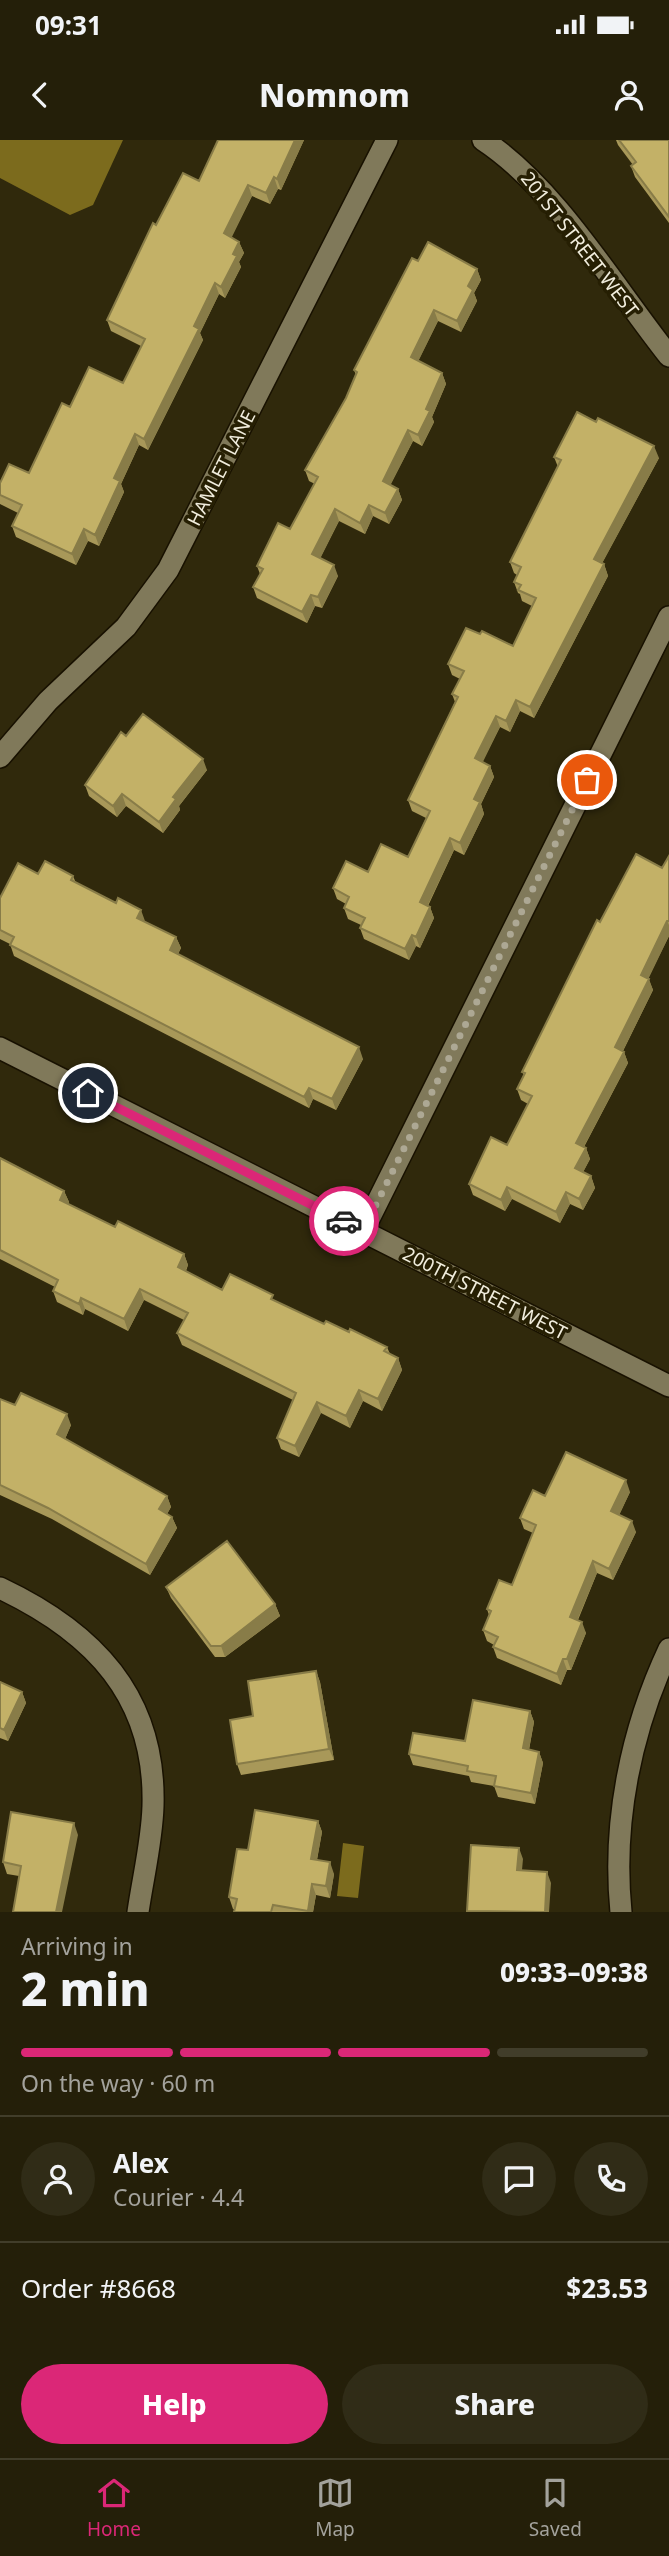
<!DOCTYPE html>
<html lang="en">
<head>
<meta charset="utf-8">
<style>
	:root { --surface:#241f09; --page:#302c17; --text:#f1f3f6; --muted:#a3a29c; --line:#413d2a; --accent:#db2777 }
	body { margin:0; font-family:"Noto Sans",sans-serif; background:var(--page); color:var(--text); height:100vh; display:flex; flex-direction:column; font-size:26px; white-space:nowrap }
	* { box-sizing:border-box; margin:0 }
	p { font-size:23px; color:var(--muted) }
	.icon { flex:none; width:38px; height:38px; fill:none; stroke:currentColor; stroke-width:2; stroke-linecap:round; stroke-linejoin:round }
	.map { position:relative; height:1772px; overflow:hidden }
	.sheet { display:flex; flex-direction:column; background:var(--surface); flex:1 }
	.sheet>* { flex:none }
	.pin { position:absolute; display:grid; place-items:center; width:60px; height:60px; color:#fff; margin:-30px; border:4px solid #fff; border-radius:50%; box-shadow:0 2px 7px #0007 }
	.courier { position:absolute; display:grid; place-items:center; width:70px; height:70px; margin:-35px; border:5px solid #db2777; border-radius:50%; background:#fff; color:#222; box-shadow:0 2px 9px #0007 }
	.summary em { font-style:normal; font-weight:800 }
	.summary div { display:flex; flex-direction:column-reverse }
	.summary { display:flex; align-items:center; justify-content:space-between; height:119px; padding:0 21px }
	h1 { font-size:46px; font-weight:800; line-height:52px }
	.bar { display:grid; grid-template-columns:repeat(4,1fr); gap:10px 7px; align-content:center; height:84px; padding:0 21px }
	.bar i { height:9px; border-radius:5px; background:var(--line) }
	.bar .selected { background:var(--accent) }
	.bar p { grid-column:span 4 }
	.line { display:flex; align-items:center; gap:18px; padding:0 21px; border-top:2px solid var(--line) }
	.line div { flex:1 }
	.round { display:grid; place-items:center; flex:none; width:74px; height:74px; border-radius:37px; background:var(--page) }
	.button { display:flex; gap:14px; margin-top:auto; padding:14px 21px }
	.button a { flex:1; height:80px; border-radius:42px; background:var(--accent); color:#fff; font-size:28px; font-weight:800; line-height:80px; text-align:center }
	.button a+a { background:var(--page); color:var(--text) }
	.status { display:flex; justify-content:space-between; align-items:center; height:49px; padding:0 35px; background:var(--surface); direction:ltr }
	.status svg { height:19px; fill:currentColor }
	header { display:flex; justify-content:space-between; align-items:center; height:91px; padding:0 21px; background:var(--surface); font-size:32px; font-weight:800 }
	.dock { display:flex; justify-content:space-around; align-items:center; height:98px; border-top:2px solid var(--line); background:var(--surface); font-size:19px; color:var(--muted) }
	.dock a { display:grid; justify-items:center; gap:4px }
	.dock .selected { color:var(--accent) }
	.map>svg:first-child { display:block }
</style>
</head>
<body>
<div class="status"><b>09:31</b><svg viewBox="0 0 49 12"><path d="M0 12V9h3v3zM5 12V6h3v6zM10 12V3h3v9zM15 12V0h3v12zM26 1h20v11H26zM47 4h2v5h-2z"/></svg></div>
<header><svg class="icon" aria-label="back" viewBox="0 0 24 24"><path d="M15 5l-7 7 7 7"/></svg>Nomnom<svg class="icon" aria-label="person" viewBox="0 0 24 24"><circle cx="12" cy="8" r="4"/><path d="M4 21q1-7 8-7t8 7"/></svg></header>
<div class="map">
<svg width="669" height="1772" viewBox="0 0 669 1772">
	<rect width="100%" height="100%" fill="#30290c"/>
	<!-- water -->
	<path fill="#7c6b1d" d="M0,0h123l-30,65 -23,10 -70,-37z
		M343,1703l21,3 -6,52 -21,-2z"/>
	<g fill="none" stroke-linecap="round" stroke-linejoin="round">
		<!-- minor casing -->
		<g stroke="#181100" stroke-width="24">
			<path id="minor" d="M483,0c73,48 131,147 186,216
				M0,617l48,-56 78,-74 42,-57 219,-430
				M0,908l669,338
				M363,1091l306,-614
				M0,1448c93,44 156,108 153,218 -1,35 -10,71 -15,106
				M621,1772c-9,-90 10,-182 48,-263"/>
		</g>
		<!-- minor -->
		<use href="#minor" stroke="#80795a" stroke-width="21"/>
	</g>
	<!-- wall -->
	<path fill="#a89859" d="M218,0h86l-23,50 -3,-1 -8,15 -18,-8 -21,41 8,5 5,11 -5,9 2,5 -16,31 -6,-4 -19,39 3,7 -55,110 -9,-5 -18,39 3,8 -25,54 -11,-5 -12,24 -60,-28 -4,-11 6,-13 -18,-9v-21l29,-10 41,-66 53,-24 18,-37 -30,-15 -4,-11 49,-95 43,-44z
		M616,0h53v83l-34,-46 -4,-11 2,-1 -15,-20z
		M418,121l59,8 4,11 -7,13 3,8 -16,31 -23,-11 -20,40 24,12 4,11 -14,33 2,5 -12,24 -9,-5 -23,44 8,4 4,11 -13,24 -16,-8 -8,18 -26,-13 -19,37 18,18 -16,32 -7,-2 -8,17 -50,-25 -4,-11 7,-13 -3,-8 33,-37 25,-45 -6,-3 -4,-11 41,-72 10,-23 -2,-5z
		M554,317l105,1 -57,105 2,1 4,12 -74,142 -14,-7 -10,21 -10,-5 -18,35 8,4 4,11 -13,27 3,10 -20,41 -10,-5 -26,56 2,1 4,11 -14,30 -4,-2 -7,14 -45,-21 -4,-11 1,-3 -13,-6 -4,-11 2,-4 -9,-5 -4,-11 35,-16 40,-15 18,-39 -14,-7 -4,-11 47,-98 -3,-8 8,-15 -8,-4 -4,-11 32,-30 33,12 19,-40 -10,-5 -2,-7 -2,-1 -4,-11 3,-7 -3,-2 -4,-11 48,-95z
		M126,596l81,34 -28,36 1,4 -17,23 -37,-27 -9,11 -28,-21 -4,-11z
		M669,716v80l-21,42 5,12 -30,61 1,1 4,11 -44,84 2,1 4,11 -7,13 8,4 4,12 -12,22 -13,-6 -10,19 -48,-24 -7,12 -32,-16 -4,-11 38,-39 21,-41 -7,-4 -4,-11 7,-14 -2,-3 78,-150 62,-54z
		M38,734l35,2 3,7 69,39 31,15 5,11 -3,6 185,105 -27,51 -23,-11 -4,9 -295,-152 -4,-12 -10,-5v-41z
		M0,1018l64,33 5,11 -1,2 47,23 69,27 4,11 -2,6 36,19 52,11 50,23 25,8 38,15 3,7 8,4 4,12 -20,41 -19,-10 -13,27 -29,-15 -22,44 -18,-8 -4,-11 16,-38 -111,-55 -5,-12 7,-13 -40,-20 -16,31 -43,-22 -2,6 -26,-13 -4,-11 2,-4 -55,-28z
		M0,1259l15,6 56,20 -6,14 102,57 4,11 -4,7 5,3 5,11 -27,47 -98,-56 -52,-24z
		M630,1352l-11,23 17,17 -23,48 -16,-7 -19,47 8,13 -15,37h-4l-6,15 -64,-27 -4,-11 1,-2 -7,-4 -4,-11 6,-15 -2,-6 25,-24 21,-52 -9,-4 -4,-11 25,-22z
		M166,1447l109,17 5,12 -55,41h-10l-44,-59z
		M316,1531l4,11 14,78 -93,15 -4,-11 16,-48z
		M0,1542l22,10 4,11 -18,38 -8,-3z
		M530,1571l4,11 -5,28 10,2 4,11 -8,41 -37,-7 -4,-11 -23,-4 -2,-6 -56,-11 -4,-11 56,-13z
		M318,1681l4,11 -5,28 17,14 -4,24 -14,-3 -3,17h-79l1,-3h-2l-4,-12 19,-47z
		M78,1695l-59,41 -12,-2 -4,-12z"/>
	<!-- shaded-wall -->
	<path fill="#887c48" d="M295,0h9l-23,50 -4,-11z
		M274,37l4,12 -8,15 -4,-11z
		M248,45l4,11 -24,49 -4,-12z
		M239,102l5,11 -5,9 2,5 -16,31 -4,-11 12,-33z
		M477,129l4,11 -7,13 3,8 -16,31 -4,-11 11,-35z
		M215,143l4,11 -19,39 3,7 -55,110 -4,-11 50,-113z
		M434,170l4,11 -23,47 -4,-11z
		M442,233l4,11 -14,33 2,5 -12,24 -4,-11 8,-26z
		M408,290l5,11 -26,51 -4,-11z
		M135,294l4,11 -18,39 3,8 -25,54 -4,-11 19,-57z
		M654,306l5,12 -61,113 -4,-12z
		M398,349l4,11 -13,24 -4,-11z
		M369,365l4,11 -8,18 -5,-11z
		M335,369l4,12 -22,44 -5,-11z
		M84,389l4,12 -12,24 -4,-11z
		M604,424l4,12 -74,142 -4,-11z
		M334,425l4,11 -16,32 -4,-11z
		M311,455l4,11 -8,17 -5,-11z
		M516,560l4,11 -10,21 -4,-11z
		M496,576l4,11 -21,43 -4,-12z
		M203,619l4,11 -28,36 1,4 -17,23 -4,-11 14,-25z
		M490,626l4,11 -13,27 3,10 -20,41 -4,-12 14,-44z
		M122,654l4,12 -9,11 -4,-11z
		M450,698l4,12 -30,63 -4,-11z
		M430,767l4,11 -14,30 -4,-11z
		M141,770l4,11 -8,-3z
		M667,781l2,4v11l-24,50 -4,-11z
		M412,795l4,11 -7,14 -4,-11z
		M176,797l5,11 -7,13 -4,-11z
		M649,839l4,11 -34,69 -4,-12z
		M359,907l4,12 -27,51 -4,-11z
		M624,912l4,11 -48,91 -4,-11z
		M309,948l4,11 -4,9 -5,-11z
		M586,1008l4,11 -11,21 -4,-12z
		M591,1036l4,12 -12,22 -4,-11z
		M507,1047l5,12 -7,12 -4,-11z
		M64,1051l5,11 -5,10 -4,-12z
		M566,1052l4,12 -10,19 -4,-11z
		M184,1114l4,11 -6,13 -4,-11z
		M140,1149l4,11 -16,31 -4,-12z
		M81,1158l4,11 -2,6 -4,-11z
		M398,1218l4,12 -20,41 -4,-12z
		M359,1250l4,11 -13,27 -4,-12z
		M317,1262l4,11 -22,44 -4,-11z
		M67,1274l4,11 -9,21 -5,-12z
		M626,1340l4,12 -14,30 -5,-11z
		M167,1356l4,11 -8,14 -4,-12z
		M172,1377l5,11 -27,47 -4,-11z
		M632,1381l4,11 -23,48 -4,-11z
		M593,1421l4,12 -23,55 -4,-11z
		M275,1464l5,12 -55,41 -4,-11z
		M582,1482l4,11 -15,37 -4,-11z
		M563,1519l4,11 -6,15 -4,-11z
		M316,1531l4,11 14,78 -5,-11z
		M22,1552l4,11 -18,38 -4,-11z
		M530,1571l4,11 -7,38 -4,-12z
		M539,1612l4,11 -8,41 -4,-11z
		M318,1681l4,11 -7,38 -4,-11z
		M74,1683l4,12 -16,77h-6z
		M519,1708l4,11 -2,22 -4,-11z
		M330,1722l4,12 -4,24 -4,-12z
		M547,1732l4,11 -2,29h-4z
		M312,1744l4,11 -3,17h-5z"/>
	<!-- building -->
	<path fill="#c3b167" stroke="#887c48" stroke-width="2" d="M218,0h77l-18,39 -3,-2 -8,16 -18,-8 -24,48 15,9 -6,12 4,2 -16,31 -6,-4 -21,43 5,3 -55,110 -9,-5 -21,44 6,3 -25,54 -11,-6 -12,25 -60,-28 10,-21 -22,-10v-12l9,-19 20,9 33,-70 8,4 19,-40 34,16 22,-44 -38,-19 46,-97 3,2 27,-52 16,8z
		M619,0h50v77l-38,-51 5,-4z
		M428,102l49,27 -9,17 5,4 -16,31 -23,-11 -23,47 31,16 -16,36 4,2 -12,24 -10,-5 -25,51 15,8 -13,24 -16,-8 -9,18 -25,-14 -23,45 22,11 -16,32 -7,-2 -9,17 -49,-25 10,-18 -6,-3 21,-43 12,6 28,-52 -13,-7 41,-72 11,-26 -3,-2 58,-112 6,3z
		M577,272l19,10 2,-4 56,28 -60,113 10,5 -74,143 -14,-7 -10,21 -10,-5 -21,42 15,8 -16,33 6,3 -20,41 -10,-5 -30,64 10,5 -14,30 -4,-2 -7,14 -45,-21 5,-10 -21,-10 5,-11 -16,-9 13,-27 22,11 13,-28 27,13 22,-46 -22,-11 50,-103 -6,-3 12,-23 -16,-7 18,-36 14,6 2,-3 31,15 23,-48 -18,-8 3,-5 -7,-3 7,-15 -11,-5 51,-102 -7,-3z
		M143,574l60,45 -30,38 3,2 -17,23 -37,-28 -9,12 -28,-21 36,-53 5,4z
		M636,714l26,14 7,-12v65h-2l-26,54 8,4 -34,68 9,5 -48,91 10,5 -11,20 16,8 -12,23 -13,-7 -10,20 -49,-25 -6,13 -32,-16 22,-47 16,8 25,-49 -15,-7 8,-16 -3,-1 75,-152 3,2z
		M45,721l28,15 -2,4 45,23 2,-5 23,12 -4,8 39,19 -6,13 189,97 -27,52 -23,-11 -5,9 -294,-152 4,-8 -14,-7v-32l18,-35 20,11z
		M0,1018l64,33 -4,9 55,27 3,-6 66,33 -6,13 44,23 8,-16 43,21 -2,4 53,25 2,-3 23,11 1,-3 37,18 -3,4 14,7 -20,41 -19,-9 -13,26 -29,-14 -22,44 -18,-8 19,-45 -119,-60 11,-20 -48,-24 -16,30 -43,-21 -2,6 -26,-13 5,-11 -58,-30z
		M21,1253l46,21 -10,20 110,62 -8,13 13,8 -26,47 -98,-56 -48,-23v-86l15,6z
		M566,1312l60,28 -15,31 21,10 -23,48 -16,-8 -23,56 12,5 -15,37h-4l-6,15 -64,-27 5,-10 -15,-7 8,-19 -4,-2 12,-29 13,5 24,-60 -16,-7 13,-28 12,6z
		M227,1401l48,63 -54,42h-10l-45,-59z
		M316,1531l13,78 -92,15 -7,-44 23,-4 -5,-35z
		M0,1542l22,10 -18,38 -4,-2z
		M473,1560l57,11 -7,37 16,4 -8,41 -37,-7 2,-10 -29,-5 1,-5 -59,-12 4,-21 52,8z
		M255,1670l63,11 -7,38 19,3 -4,24 -14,-2 -4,27 -35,-6 -2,7h-37l3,-13 -8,-2 8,-48 11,1z
		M11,1672l63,11 -18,89h-43l8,-46 -18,-4z
		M471,1705l48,3 -2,22 30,2 -2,40 -78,-1z"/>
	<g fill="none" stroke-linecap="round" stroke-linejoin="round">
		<!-- done -->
		<path stroke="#ada894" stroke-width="7" stroke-dasharray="0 12.6" d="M344,1081l19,10 224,-451"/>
		<!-- route -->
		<path stroke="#db2777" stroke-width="9" d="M88,953l256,128"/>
	</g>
	<g text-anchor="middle" stroke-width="7" stroke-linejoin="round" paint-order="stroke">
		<!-- street labels -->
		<g font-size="19" fill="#f1eddd" stroke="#261f03">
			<text transform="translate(580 104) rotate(52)" y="7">201ST STREET WEST</text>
			<text transform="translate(221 328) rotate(-63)" y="7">HAMLET LANE</text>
			<text transform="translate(485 1153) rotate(27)" y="7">200TH STREET WEST</text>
		</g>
	</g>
</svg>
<div class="pin" style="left:587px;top:640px;background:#ea580c"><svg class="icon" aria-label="bag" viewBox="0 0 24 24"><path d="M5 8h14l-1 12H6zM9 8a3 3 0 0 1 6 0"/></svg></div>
<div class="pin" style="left:88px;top:953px;background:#1f2937"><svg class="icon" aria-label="home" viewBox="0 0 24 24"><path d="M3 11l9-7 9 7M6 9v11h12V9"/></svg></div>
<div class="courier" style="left:344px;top:1081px"><svg class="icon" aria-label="car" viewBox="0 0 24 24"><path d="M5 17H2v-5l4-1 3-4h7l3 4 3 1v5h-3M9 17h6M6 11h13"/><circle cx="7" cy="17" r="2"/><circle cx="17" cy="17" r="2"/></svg></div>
</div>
<section class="sheet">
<div class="summary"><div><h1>2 min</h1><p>Arriving in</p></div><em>09:33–09:38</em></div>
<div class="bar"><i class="selected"></i><i class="selected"></i><i class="selected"></i><i></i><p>On the way · 60 m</p></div>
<div class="line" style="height:126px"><a class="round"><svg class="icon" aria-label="person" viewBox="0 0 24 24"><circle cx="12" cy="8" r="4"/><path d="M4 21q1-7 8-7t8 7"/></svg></a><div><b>Alex</b><p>Courier · 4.4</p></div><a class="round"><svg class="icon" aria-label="chat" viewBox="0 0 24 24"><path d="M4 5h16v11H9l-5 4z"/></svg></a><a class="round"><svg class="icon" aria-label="phone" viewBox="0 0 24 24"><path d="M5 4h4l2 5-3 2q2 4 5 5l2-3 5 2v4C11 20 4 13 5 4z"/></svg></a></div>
<div class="line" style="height:91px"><div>Order #8668</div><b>$23.53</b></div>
<div class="button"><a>Help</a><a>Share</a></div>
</section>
<nav class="dock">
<a class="selected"><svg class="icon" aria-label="home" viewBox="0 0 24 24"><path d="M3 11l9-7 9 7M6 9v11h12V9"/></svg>Home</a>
<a><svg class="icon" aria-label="map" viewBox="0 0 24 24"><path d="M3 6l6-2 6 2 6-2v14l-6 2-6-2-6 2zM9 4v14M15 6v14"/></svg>Map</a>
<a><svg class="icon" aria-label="saved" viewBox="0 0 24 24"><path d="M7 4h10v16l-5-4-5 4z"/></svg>Saved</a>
</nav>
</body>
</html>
